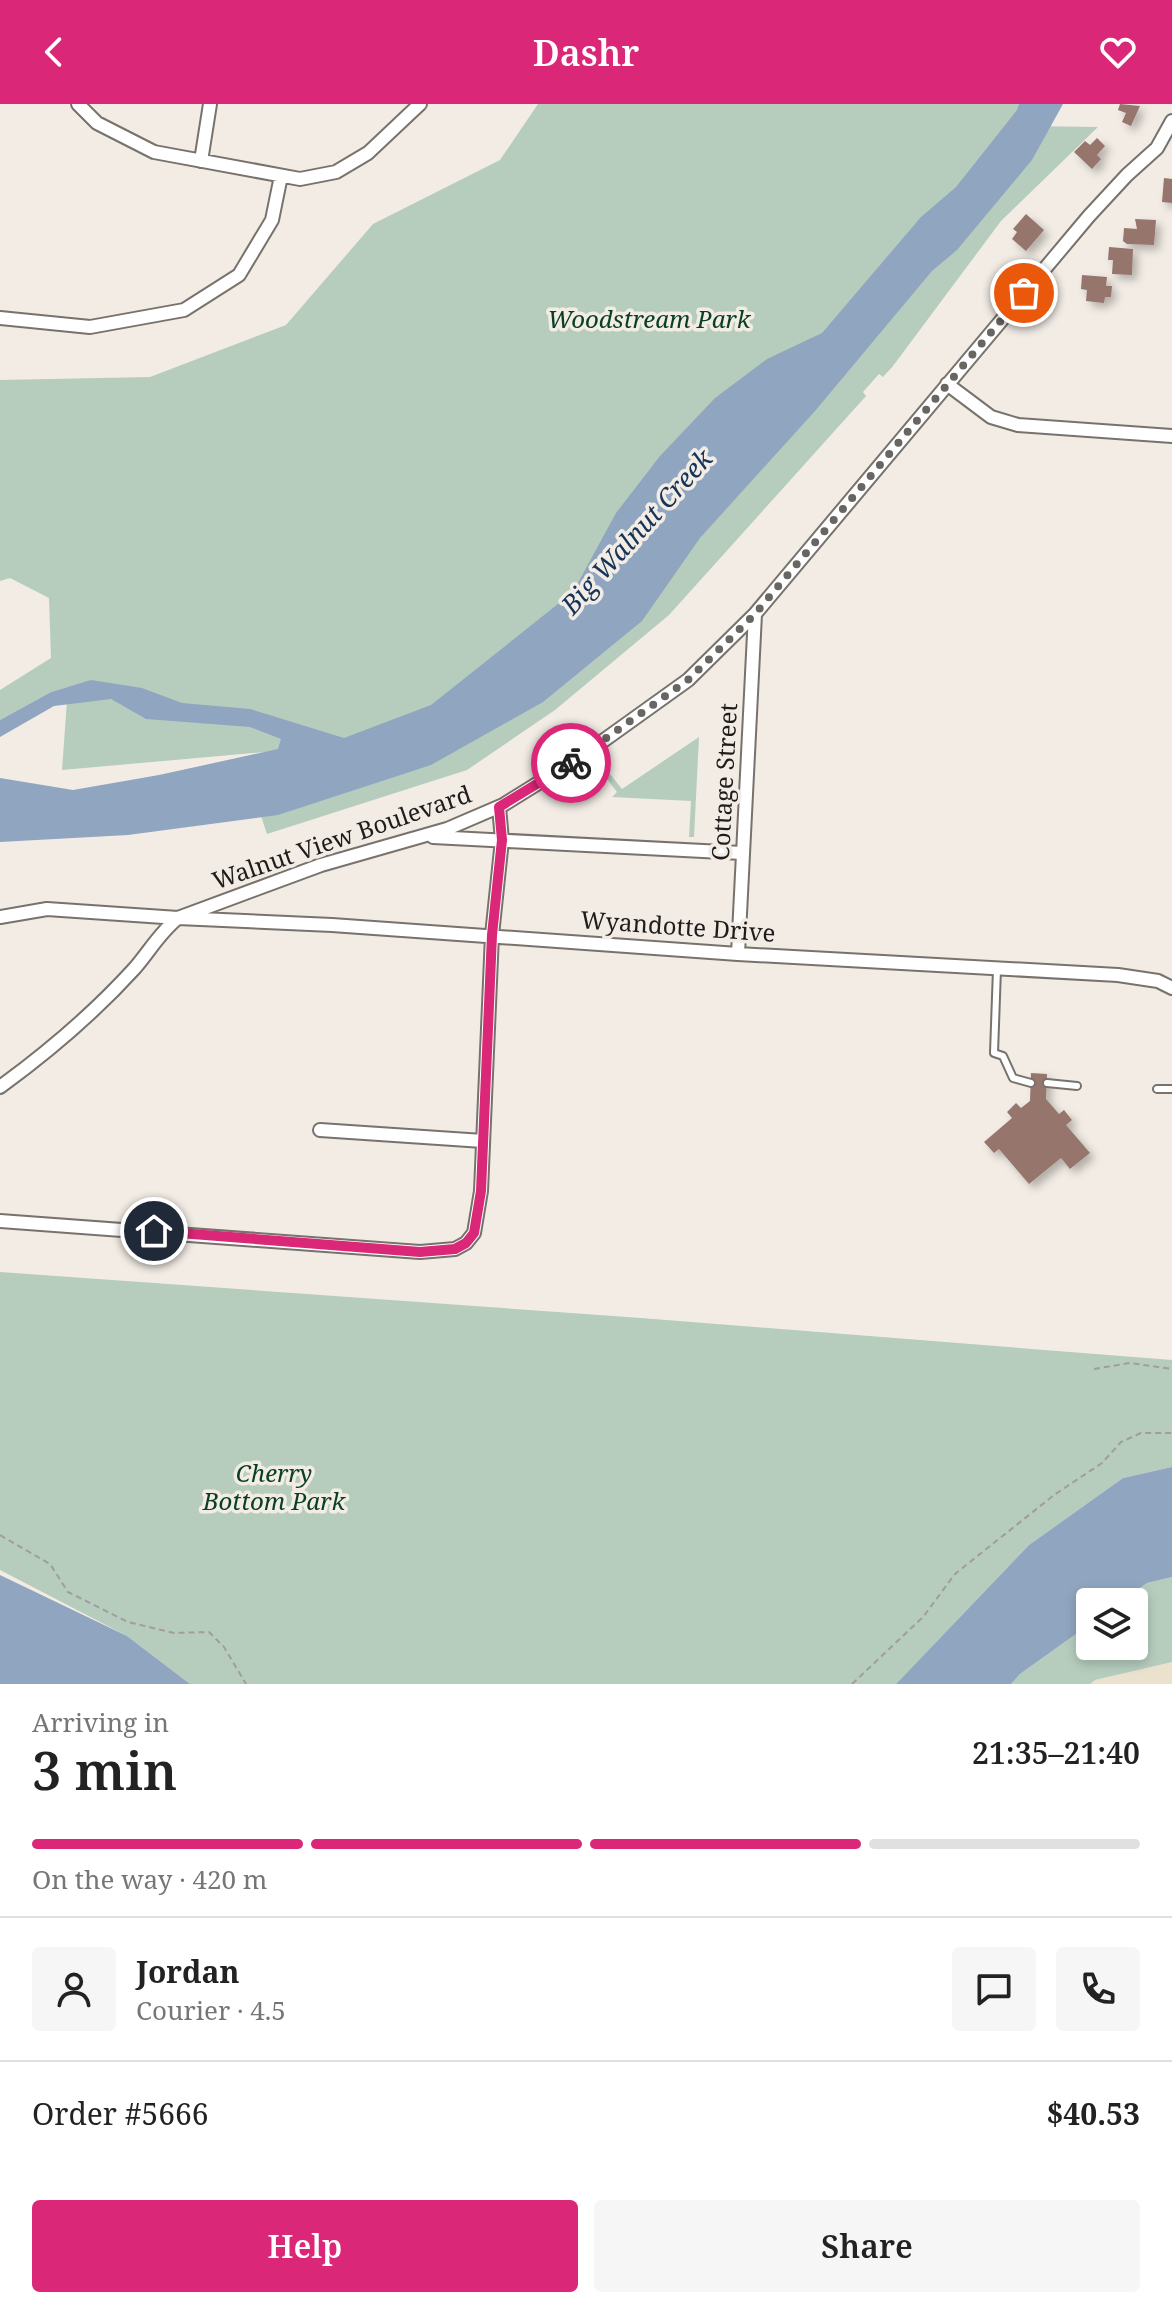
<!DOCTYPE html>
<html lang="en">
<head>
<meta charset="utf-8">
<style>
	:root { --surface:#fff; --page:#f6f6f6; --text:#222; --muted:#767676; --line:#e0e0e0; --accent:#db2777 }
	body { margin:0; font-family:"Noto Serif",serif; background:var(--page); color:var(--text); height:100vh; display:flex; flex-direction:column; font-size:30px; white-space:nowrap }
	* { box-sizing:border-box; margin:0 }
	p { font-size:26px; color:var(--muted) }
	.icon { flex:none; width:44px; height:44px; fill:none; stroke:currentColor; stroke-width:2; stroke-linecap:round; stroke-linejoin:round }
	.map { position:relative; height:1580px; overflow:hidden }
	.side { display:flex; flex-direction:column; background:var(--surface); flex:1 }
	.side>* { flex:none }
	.controls { position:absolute; left:1076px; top:1484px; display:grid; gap:16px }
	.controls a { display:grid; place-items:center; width:72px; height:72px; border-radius:8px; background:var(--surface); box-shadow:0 4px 12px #0003; font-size:40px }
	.pin { position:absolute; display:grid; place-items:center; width:68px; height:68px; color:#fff; margin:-34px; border:4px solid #fff; border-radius:50%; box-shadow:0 2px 8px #0007 }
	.courier { position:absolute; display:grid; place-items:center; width:80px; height:80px; margin:-40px; border:6px solid #db2777; border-radius:50%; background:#fff; color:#222; box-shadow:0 2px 10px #0007 }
	.headline em { font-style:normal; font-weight:600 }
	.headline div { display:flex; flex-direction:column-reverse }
	.headline { display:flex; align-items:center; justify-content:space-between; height:136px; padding:0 32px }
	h1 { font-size:52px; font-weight:600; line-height:60px }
	.bar { display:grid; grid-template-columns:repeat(4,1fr); gap:12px 8px; align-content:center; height:96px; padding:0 32px }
	.bar i { height:10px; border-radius:6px; background:var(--line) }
	.bar .selected { background:var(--accent) }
	.bar p { grid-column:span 4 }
	.line { display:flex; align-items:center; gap:20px; padding:0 32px; border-top:2px solid var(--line) }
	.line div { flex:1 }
	.round { display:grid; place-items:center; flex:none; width:84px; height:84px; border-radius:8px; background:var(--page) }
	.button { display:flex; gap:16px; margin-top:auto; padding:16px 32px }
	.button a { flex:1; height:92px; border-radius:8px; background:var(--accent); color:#fff; font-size:32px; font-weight:600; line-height:92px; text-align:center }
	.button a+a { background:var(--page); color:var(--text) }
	header { display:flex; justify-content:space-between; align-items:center; height:104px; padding:0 32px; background:var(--accent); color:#fff; font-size:36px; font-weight:600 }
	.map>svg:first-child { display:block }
</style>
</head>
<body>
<header><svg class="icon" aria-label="back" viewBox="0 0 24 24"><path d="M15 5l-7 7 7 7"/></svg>Dashr<svg class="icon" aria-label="heart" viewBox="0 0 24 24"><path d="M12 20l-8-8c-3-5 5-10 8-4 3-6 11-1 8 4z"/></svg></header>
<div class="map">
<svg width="1172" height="1580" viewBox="0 0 1172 1580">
	<defs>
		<filter id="shadow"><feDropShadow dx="5" dy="5" stdDeviation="4" flood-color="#0004"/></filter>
	</defs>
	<rect width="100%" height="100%" fill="#f2ece5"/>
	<!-- industrial -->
	<path fill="#ebe2cd" d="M1172,1558v22h-82l4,-4z"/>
	<!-- green -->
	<path fill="#b6cdbe" d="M538,0h506l-12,22 66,1 -97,94 -108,145 -10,11 -4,-3 -16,18 3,4 -197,219 -114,95 -88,60 -200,64 -21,-62 30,-21 -214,19 6,-83 -17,5 -51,28v-30l51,-32 -2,-60 -39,-20 -10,3v-201l150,-3 136,-52 87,-101 127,-64z
		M699,633l-5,100h-5l2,-36 -79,-4 5,-5 -22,-29 4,-3 23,29z
		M0,1168l641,46 531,42v107l-49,11 -94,67 -133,139h-706l-63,-48 -127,-66z
		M1172,1473v85l-77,18 -5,4h-79l9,-10 70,-50v22h44v-44h-14l27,-19z"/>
	<!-- water -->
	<path fill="#90a5bf" d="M1019,0h44l-31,56 -75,90 -25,21 -117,140 -115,127 -58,83 -99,81 -112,63 -153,50 -150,20 -128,7v-64l73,12 86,-15 119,-26 3,-10 -31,-12 -104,-8 -35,-20 -57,7 -54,31v-17l51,-28 40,-12 51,8 40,15 68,6 94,29 87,-33 142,-113 43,-79 44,-57 55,-58 52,-39 55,-26 99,-116 35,-30 61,-77z
		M1172,1363v110l-25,6 -27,19h-30v22l-70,50 -9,10h-115l133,-139 94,-67z
		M0,1471l127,61 63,48h-190z"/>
	<!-- building -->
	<path fill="#96746d" filter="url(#shadow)" d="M1120,0l20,2 -9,20 -9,-4 4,-9 -8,-3z
		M1097,34l8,8 -8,9 4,4 -9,10 -18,-17 11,-11 5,4z
		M1164,74l8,1v24l-10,-1z
		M1026,110l18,16 -18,21 -14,-12 5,-7 -4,-3z
		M1135,115l21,1 -2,25 -27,-1 -4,-3 1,-13 13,1z
		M1109,143l24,2 -1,26 -20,-1 1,-14h-5z
		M1082,171l25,2 -1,9h6l-1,11h-6l-1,6 -18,-2 1,-11 -6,-1z
		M1031,969l16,1 -1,25 13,15 5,-4 8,10 -6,5 24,28 -20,16 -9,-11 -32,26 -30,-35 -5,4 -10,-11 28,-24 -5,-6 9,-9 5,5 9,-7z"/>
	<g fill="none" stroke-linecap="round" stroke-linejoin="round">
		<!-- service casing -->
		<g stroke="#77726c" stroke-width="10">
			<path id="service" d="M997,865l-3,84 9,3 10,22 18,5
				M1047,979l30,3
				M1157,985h15"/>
		</g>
		<!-- minor casing -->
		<g stroke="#77726c" stroke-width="16">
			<path id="minor" d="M78,0l19,19 57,29 146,27 36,-7 32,-19 52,-49
				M201,57l9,-57
				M0,214l90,9 94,-17 55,-35 33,-55 9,-44
				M947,280l44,33 27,8 154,11
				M433,733l309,16
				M0,813l47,-8 131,9 143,-53 126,-36 56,-24 79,-49 106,-76 67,-66 334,-398 38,-41 30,-27 15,-27
				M738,850l17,-340
				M0,983c48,-35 93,-73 134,-118 15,-17 26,-37 44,-51l154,7 406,29 380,21 40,6 14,7
				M320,1026l163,11
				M0,1117l420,31 35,-3 11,-6 8,-10 7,-42 11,-256 10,-95 -3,-33"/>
		</g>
		<!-- path -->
		<path stroke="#a19d98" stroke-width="2" stroke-dasharray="6 4" stroke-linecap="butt" d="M1094,1265l36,-6 42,6
			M0,1431l50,29 18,28 60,30 46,11 35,-1 15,15 22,37
			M852,1580l71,-67 32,-43 99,-79 48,-32 19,-21 20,-9h31"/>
		<!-- service -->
		<use href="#service" stroke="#fff" stroke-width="6"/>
		<!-- minor -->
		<use href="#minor" stroke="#fff" stroke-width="12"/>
	</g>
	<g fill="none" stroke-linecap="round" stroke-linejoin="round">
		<!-- done -->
		<path stroke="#696562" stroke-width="8" stroke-dasharray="0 14.4" d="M571,659l117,-83 67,-66 269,-321"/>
		<!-- route -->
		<path stroke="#db2777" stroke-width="10" d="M154,1127l266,21 35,-3 11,-6 8,-10 7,-42 11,-256 10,-95 -3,-33 72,-44"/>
	</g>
	<g text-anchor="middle" stroke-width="7" stroke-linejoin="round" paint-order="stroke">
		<!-- park labels -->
		<g font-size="24" font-style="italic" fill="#084024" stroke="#f2ece5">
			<text x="649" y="224">Woodstream Park</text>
			<text x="274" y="1378">Cherry<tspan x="274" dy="28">Bottom Park</tspan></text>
		</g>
		<!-- street labels -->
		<g font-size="24" fill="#1f1d1b" stroke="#f2ece5">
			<text transform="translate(725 678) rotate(-87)" y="8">Cottage Street</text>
			<text transform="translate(342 734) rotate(-19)" y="8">Walnut View Boulevard</text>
			<text transform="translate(678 823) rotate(4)" y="8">Wyandotte Drive</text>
		</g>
		<!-- water labels -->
		<g font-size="26" font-style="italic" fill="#143458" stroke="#f2ece5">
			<text transform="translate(637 428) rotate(-48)" y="9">Big Walnut Creek</text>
		</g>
	</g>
</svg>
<div class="controls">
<a><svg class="icon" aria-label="layers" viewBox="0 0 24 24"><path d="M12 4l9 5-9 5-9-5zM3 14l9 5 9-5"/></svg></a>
</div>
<div class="pin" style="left:1024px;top:189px;background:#ea580c"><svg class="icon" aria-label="bag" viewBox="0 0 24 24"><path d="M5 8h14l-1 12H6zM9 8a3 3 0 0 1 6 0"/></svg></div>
<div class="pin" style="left:154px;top:1127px;background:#1f2937"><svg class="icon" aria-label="home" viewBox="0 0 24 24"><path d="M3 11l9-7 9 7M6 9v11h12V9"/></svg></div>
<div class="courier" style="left:571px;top:659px"><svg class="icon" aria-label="bike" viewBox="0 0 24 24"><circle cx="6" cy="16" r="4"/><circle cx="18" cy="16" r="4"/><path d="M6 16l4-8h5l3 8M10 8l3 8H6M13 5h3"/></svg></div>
</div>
<section class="side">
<div class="headline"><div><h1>3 min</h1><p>Arriving in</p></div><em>21:35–21:40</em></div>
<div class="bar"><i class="selected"></i><i class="selected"></i><i class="selected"></i><i></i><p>On the way · 420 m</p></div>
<div class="line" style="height:144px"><a class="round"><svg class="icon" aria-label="person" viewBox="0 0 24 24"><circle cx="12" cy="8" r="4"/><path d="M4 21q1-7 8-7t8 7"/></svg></a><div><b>Jordan</b><p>Courier · 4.5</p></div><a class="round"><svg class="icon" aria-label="chat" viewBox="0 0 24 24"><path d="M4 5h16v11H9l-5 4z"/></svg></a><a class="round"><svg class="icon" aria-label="phone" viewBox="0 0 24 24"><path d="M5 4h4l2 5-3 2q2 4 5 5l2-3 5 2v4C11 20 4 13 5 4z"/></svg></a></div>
<div class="line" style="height:104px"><div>Order #5666</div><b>$40.53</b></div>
<div class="button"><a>Help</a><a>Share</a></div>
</section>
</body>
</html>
